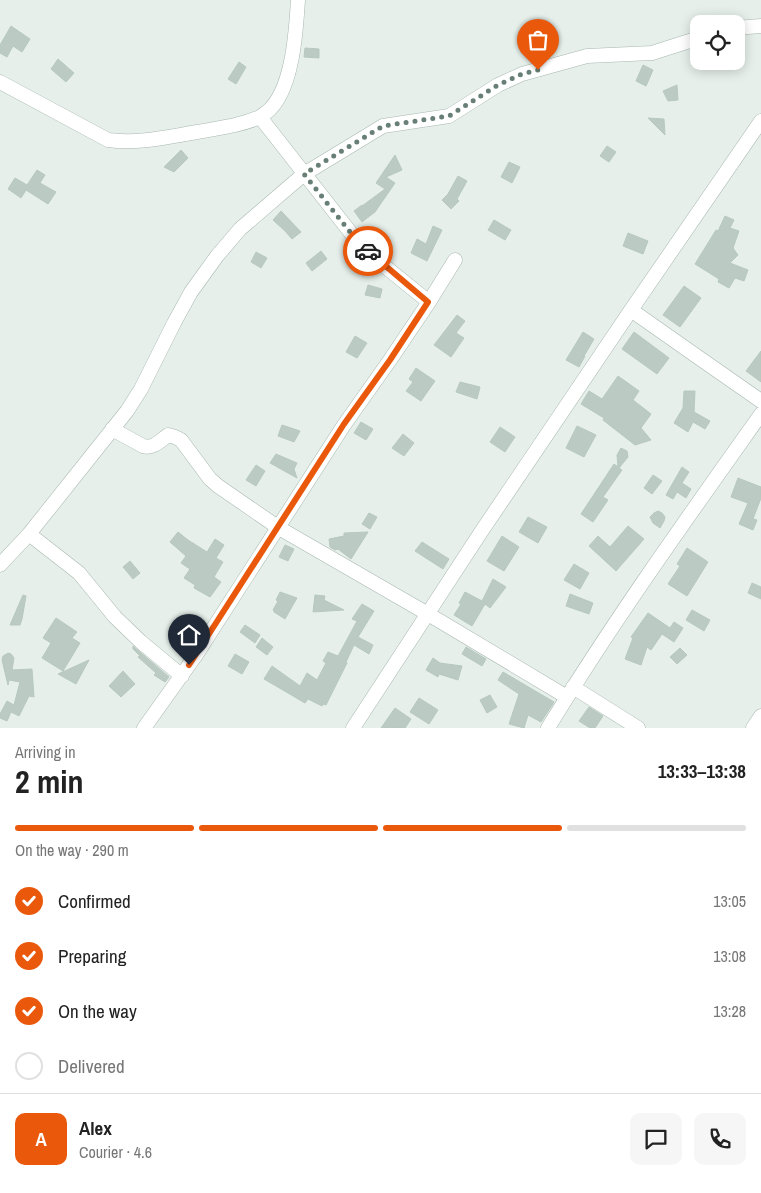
<!DOCTYPE html>
<html lang="en">
<head>
<meta charset="utf-8">
<style>
	:root { --surface:#fff; --page:#f6f6f6; --text:#222; --muted:#767676; --line:#e0e0e0; --accent:#ea580c }
	body { margin:0; font-family:"Archivo Narrow",sans-serif; background:var(--page); color:var(--text); height:100vh; display:flex; flex-direction:column; font-size:19px; white-space:nowrap }
	* { box-sizing:border-box; margin:0 }
	p { font-size:16px; color:var(--muted) }
	.icon { flex:none; width:28px; height:28px; fill:none; stroke:currentColor; stroke-width:2; stroke-linecap:round; stroke-linejoin:round }
	.map { position:relative; height:728px; overflow:hidden }
	.sheet { display:flex; flex-direction:column; background:var(--surface); flex:1 }
	.sheet>* { flex:none }
	.buttons { position:absolute; left:690px; top:15px; display:grid; gap:10px }
	.buttons a { display:grid; place-items:center; width:55px; height:55px; border-radius:10px; background:var(--surface); box-shadow:0 2px 12px #0003; font-size:25px }
	.pin { position:absolute; display:grid; place-items:center; width:42px; height:42px; color:#fff; margin:-51px -21px; border-radius:50% 50% 50% 0; rotate:-45deg; box-shadow:0 0 5px #0007 }
	.pin .icon { rotate:45deg }
	.courier { position:absolute; display:grid; place-items:center; width:50px; height:50px; margin:-25px; border:4px solid #ea580c; border-radius:50%; background:#fff; color:#222; box-shadow:0 1px 6px #0007 }
	.summary em { font-style:normal; font-weight:700 }
	.summary div { display:flex; flex-direction:column-reverse }
	.summary { display:flex; align-items:center; justify-content:space-between; height:85px; padding:0 15px }
	h1 { font-size:32px; font-weight:700; line-height:38px }
	.bar { display:grid; grid-template-columns:repeat(4,1fr); gap:8px 5px; align-content:center; height:60px; padding:0 15px }
	.bar i { height:6px; border-radius:4px; background:var(--line) }
	.bar .active { background:var(--accent) }
	.bar p { grid-column:span 4 }
	.line { display:flex; align-items:center; gap:12px; padding:0 15px; border-top:1px solid var(--line) }
	.line div { flex:1 }
	.round { display:grid; place-items:center; flex:none; width:52px; height:52px; border-radius:10px; background:var(--page) }
	ol { padding:0 15px; list-style:none }
	li { display:flex; align-items:center; gap:15px; height:55px }
	li p { margin-inline-start:auto }
	li .icon { padding:5px; border-radius:50%; background:var(--accent); color:#fff; stroke-width:4 }
	li:last-child { color:var(--muted) }
	li i { width:28px; height:28px; border:2px solid var(--line); border-radius:50% }
	.map>svg:first-child { display:block }
</style>
</head>
<body>
<div class="map">
<svg width="761" height="728" viewBox="0 0 761 728">
	<rect width="100%" height="100%" fill="#e6efea"/>
	<!-- building -->
	<path fill="#bbcac2" stroke="#b7c9bf" d="M11,26l19,13 -8,13 -9,-6 -6,11 -7,-4v-8z
		M305,48l14,1v9l-15,-1z
		M58,59l16,14 -8,9 -15,-13z
		M239,62l7,5 -10,17 -8,-5z
		M643,65l10,5 -7,16 -10,-5z
		M677,85l1,15 -10,1 -5,-10z
		M648,118l16,1 1,16z
		M607,146l9,6 -7,10 -9,-6z
		M181,150l7,8 -14,14 -10,-5z
		M395,155l7,15 -16,7 9,6 -20,29 -13,10 -8,-11 8,-6v1l23,-17 -9,-6z
		M509,162l11,5 -8,16 -11,-6z
		M37,170l8,5 -5,8 16,9 -8,12 -22,-14 -5,8 -13,-9 7,-11 12,7z
		M458,176l9,5 -10,18 2,2 -8,8 -9,-9 6,-6z
		M281,211l20,21 -9,7 -7,-8 -12,-11z
		M725,216l9,4 -4,8 9,3 -6,17 5,7 -8,8 18,7 -4,11 -9,-3 -6,10 -11,-6 1,-3 -24,-15 21,-34 2,1z
		M494,220l17,10 -6,10 -17,-10z
		M433,226l9,4 -15,31 -16,-8 6,-14 9,5z
		M628,233l20,8 -5,13 -20,-8z
		M321,251l6,8 -15,12 -6,-8z
		M256,252l11,6 -6,10 -10,-6z
		M368,285l14,4 -2,9 -15,-3z
		M684,286l17,12 -21,29 -17,-12z
		M457,315l8,6 -9,12 8,5 -13,19 -17,-12z
		M583,332l11,7 -10,17h1l-6,11 -13,-7z
		M634,332l35,26 -12,16 -35,-25z
		M355,336l12,7 -10,15 -11,-6z
		M761,351v31l-15,-11z
		M416,368l19,13 -14,20 -15,-10 7,-9 -4,-3z
		M618,376l21,15 -6,9 18,14 -10,14 10,12 -16,5 -32,-25 1,-2 -23,-14 8,-13 13,8z
		M460,382l20,5 -3,12 -21,-7z
		M684,391h11l-1,21 16,9 -5,8 -12,-7 -5,10 -14,-9 9,-15z
		M361,422l12,7 -7,11 -12,-7z
		M282,425l18,6 -6,11 -16,-6z
		M577,426l19,9 -12,22 -18,-9z
		M500,427l15,10 -10,15 -15,-10z
		M403,434l11,9 -10,13 -12,-8z
		M621,448l6,3 1,6 -9,11 3,2 -19,27 5,3 -15,22 -12,-8 33,-50 4,3 -1,-12z
		M276,454l21,9 -3,6 3,9 -27,-15z
		M256,465l9,6 -9,15 -10,-6z
		M682,467l7,5 -7,11 9,6 -5,9 -9,-6 -4,7 -7,-4z
		M653,475l9,6 -10,13 -8,-6z
		M738,478l23,9v11l-8,21 4,1 -4,10 -14,-6 9,-21 -17,-6z
		M658,511l4,2 3,4 -1,4 -4,7 -7,-5 -3,-6 4,-4z
		M369,513l8,4 -7,12 -8,-5z
		M528,517l19,10 -9,16 -19,-11z
		M628,526l16,13 -28,32 -27,-25 9,-10 12,11z
		M178,532l10,8 19,12 8,-13 9,6 -8,13 7,4 -9,15 7,5 -11,15 -16,-9 1,-3 -11,-7 6,-9 -9,-6 5,-7 -16,-14z
		M368,532l-17,27 -13,-10 -3,1 -5,-3 -1,-8 15,-3v-3z
		M502,536l17,11 -15,24 -17,-10z
		M422,542l27,17 -6,10 -28,-18z
		M285,545l9,4 -6,12 -9,-4z
		M687,548l21,14 -21,34 -19,-12 12,-18 -3,-2z
		M130,561l10,12 -7,6 -10,-12z
		M574,564l15,9 -9,16 -16,-9z
		M493,579l13,8 -16,21 -5,-4 -13,22 -18,-11 7,-11 -2,-1 6,-11 17,9z
		M752,583l9,4v12l-13,-6z
		M280,592l17,6 -12,21 -11,-7v-1l-1,-1 5,-9 -2,-1z
		M570,594l23,9 -4,11 -23,-8z
		M23,595l3,1 -4,23 -2,6h-10z
		M315,595l10,1 -1,4 20,10 -31,2z
		M362,604l12,7 -16,26 15,8 -4,9 -15,-9 -8,17 1,1 -21,42 -2,-1 -2,2 -14,-7 -3,4 -41,-24 8,-13 28,20 7,-13 10,7 9,-17 -3,-2 5,-9 10,4 19,-35 -5,-2z
		M692,610l18,10 -6,11 -18,-11z
		M648,613l22,15 4,-6 9,6 -9,14 -12,-8 -11,16 -4,-3 -6,18 -16,-6 8,-21 -2,-1z
		M56,618l21,14 -5,6 8,5 -17,28 -21,-13 9,-15 -8,-5z
		M245,625l15,10 -5,8 -15,-11z
		M262,638l11,9 -6,8 -11,-8z
		M133,646l36,31 -4,5 -11,-7 2,-2 -18,-16 2,-1 -7,-7z
		M466,647l20,12 -4,7 -20,-12z
		M680,648l7,7 -10,9 -7,-7z
		M8,653l3,1 3,4 -2,12 20,-1 2,28 -5,-1 -10,20 -8,-4 -4,9 -7,-3v-4l7,-13 7,4 6,-23 -11,-2 -1,5 -6,-25 1,-4z
		M235,654l14,8 -7,12 -14,-8z
		M433,658l7,5 22,3 -4,14 -19,-6 -1,3 -12,-7z
		M89,660l-13,24 -18,-10z
		M123,671l12,13 -14,13 -12,-11z
		M503,672l51,30 -13,20 -13,-7 -4,13 -15,-4 10,-30 -21,-14z
		M490,695l7,12 -10,6 -7,-13z
		M419,698l19,12 -9,14 -19,-12z
		M589,707l14,9 -8,12h-5l-11,-7z
		M395,708l16,11 -6,9h-24z"/>
	<g fill="none" stroke-linecap="round" stroke-linejoin="round">
		<!-- street casing -->
		<g stroke="#a8b8b0" stroke-width="15">
			<path id="street" d="M736,28l25,-2
				M0,82l108,58c30,4 59,-3 89,-8 22,-4 42,-6 63,-15l94,120 18,19 57,46
				M260,117c4,-3 9,-6 12,-10 21,-24 24,-76 26,-107
				M631,310l64,45 66,46
				M112,429l31,17c10,3 17,-5 25,-11l7,2 6,3 29,39 8,7 61,42 149,86 139,83
				M29,534l50,39 36,44 26,25 41,34
				M0,565l29,-31 98,-123 14,-22 33,-66 17,-31 26,-36 23,-27 64,-55 79,-48 66,-10 49,-31 24,-11 65,-18 65,-3 47,-15
				M573,687l65,41
				M144,728l52,-73 148,-230 46,-65 39,-58 26,-42
				M353,728l128,-196 150,-222 130,-189
				M548,728c66,-108 140,-211 213,-314
				M753,728l8,-12"/>
		</g>
		<!-- street -->
		<use href="#street" stroke="#fff" stroke-width="14"/>
	</g>
	<g fill="none" stroke-linecap="round" stroke-linejoin="round">
		<!-- done -->
		<path stroke="#677f75" stroke-width="5" stroke-dasharray="0 9" d="M368,251l-14,-14 -50,-63 79,-48 66,-10 49,-31 24,-11 16,-4"/>
		<!-- route -->
		<path stroke="#ea580c" stroke-width="6" d="M189,665l155,-241 46,-64 38,-58 -60,-51"/>
	</g>
</svg>
<div class="buttons">
<a><svg class="icon" aria-label="locate" viewBox="0 0 24 24"><circle cx="12" cy="12" r="6"/><path d="M12 2v4M12 18v4M2 12h4M18 12h4"/></svg></a>
</div>
<div class="pin" style="left:538px;top:70px;background:#ea580c"><svg class="icon" aria-label="bag" viewBox="0 0 24 24"><path d="M5 8h14l-1 12H6zM9 8a3 3 0 0 1 6 0"/></svg></div>
<div class="pin" style="left:189px;top:665px;background:#1f2937"><svg class="icon" aria-label="home" viewBox="0 0 24 24"><path d="M3 11l9-7 9 7M6 9v11h12V9"/></svg></div>
<div class="courier" style="left:368px;top:251px"><svg class="icon" aria-label="car" viewBox="0 0 24 24"><path d="M5 17H2v-5l4-1 3-4h7l3 4 3 1v5h-3M9 17h6M6 11h13"/><circle cx="7" cy="17" r="2"/><circle cx="17" cy="17" r="2"/></svg></div>
</div>
<section class="sheet">
<div class="summary"><div><h1>2 min</h1><p>Arriving in</p></div><em>13:33–13:38</em></div>
<div class="bar"><i class="active"></i><i class="active"></i><i class="active"></i><i></i><p>On the way · 290 m</p></div>
<ol>
<li><svg class="icon" aria-label="check" viewBox="0 0 24 24"><path d="M5 12l5 5 9-10"/></svg>Confirmed<p>13:05</p></li>
<li><svg class="icon" aria-label="check" viewBox="0 0 24 24"><path d="M5 12l5 5 9-10"/></svg>Preparing<p>13:08</p></li>
<li><svg class="icon" aria-label="check" viewBox="0 0 24 24"><path d="M5 12l5 5 9-10"/></svg>On the way<p>13:28</p></li>
<li><i></i>Delivered</li>
</ol>
<div class="line" style="height:90px"><b class="round" style="background:var(--accent);color:#fff">A</b><div><b>Alex</b><p>Courier · 4.6</p></div><a class="round"><svg class="icon" aria-label="chat" viewBox="0 0 24 24"><path d="M4 5h16v11H9l-5 4z"/></svg></a><a class="round"><svg class="icon" aria-label="phone" viewBox="0 0 24 24"><path d="M5 4h4l2 5-3 2q2 4 5 5l2-3 5 2v4C11 20 4 13 5 4z"/></svg></a></div>
</section>
</body>
</html>
